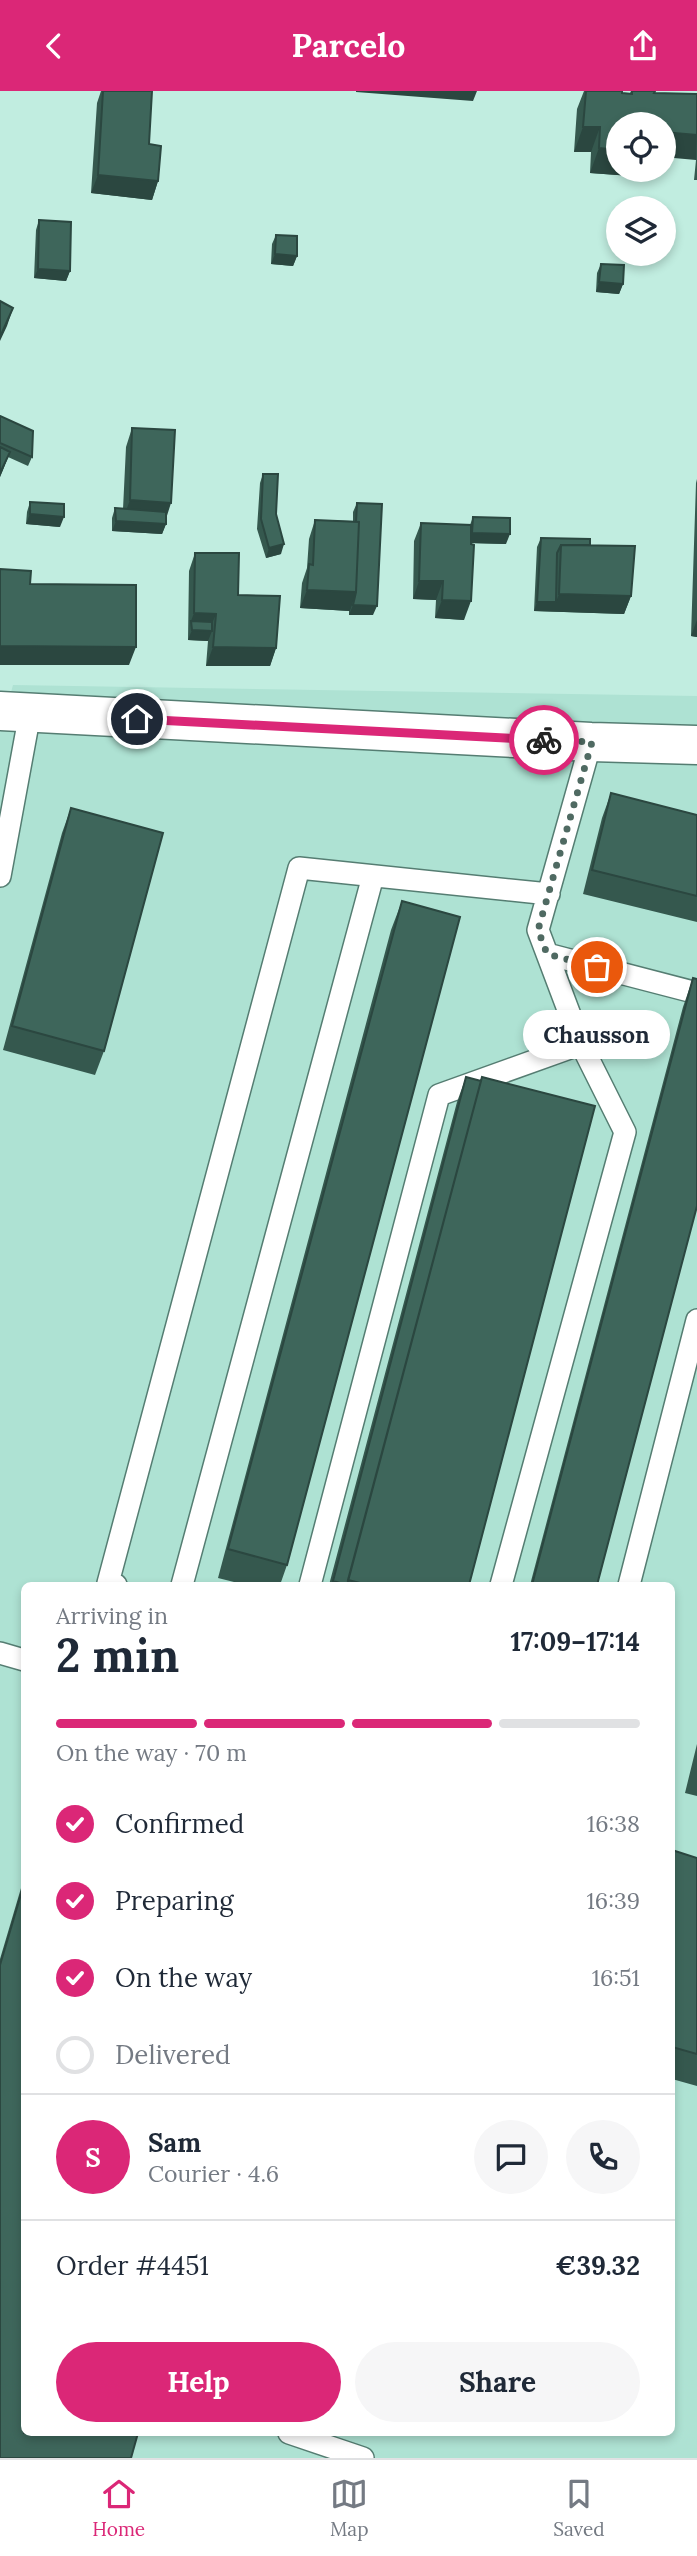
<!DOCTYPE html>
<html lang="en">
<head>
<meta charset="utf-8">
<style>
	:root { --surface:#fff; --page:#f6f6f7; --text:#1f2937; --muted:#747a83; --line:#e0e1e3; --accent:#db2777 }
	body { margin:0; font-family:Lora,serif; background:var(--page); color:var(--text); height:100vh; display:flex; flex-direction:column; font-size:26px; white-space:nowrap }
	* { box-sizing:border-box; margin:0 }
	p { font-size:23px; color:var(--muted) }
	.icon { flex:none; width:38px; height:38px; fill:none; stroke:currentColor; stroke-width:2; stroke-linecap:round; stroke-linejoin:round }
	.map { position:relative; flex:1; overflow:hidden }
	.side { position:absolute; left:21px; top:1491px; width:654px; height:854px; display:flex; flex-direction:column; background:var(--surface); border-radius:10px; box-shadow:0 4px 10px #0003 }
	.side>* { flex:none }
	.controls { position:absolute; left:606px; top:21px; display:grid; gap:14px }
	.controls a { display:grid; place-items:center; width:70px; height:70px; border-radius:50%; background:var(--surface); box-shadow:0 4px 10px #0003; font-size:35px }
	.pin { position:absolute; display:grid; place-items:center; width:60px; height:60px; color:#fff; margin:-30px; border:4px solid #fff; border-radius:50%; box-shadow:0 2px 7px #0007 }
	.courier { position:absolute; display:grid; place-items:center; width:70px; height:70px; margin:-35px; border:5px solid #db2777; border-radius:50%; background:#fff; color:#222; box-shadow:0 2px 9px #0007 }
	.bubble { position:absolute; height:49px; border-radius:24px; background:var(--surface); box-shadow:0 4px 10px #0003; font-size:23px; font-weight:700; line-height:49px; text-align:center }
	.summary em { font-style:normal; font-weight:700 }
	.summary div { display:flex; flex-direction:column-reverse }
	.summary { display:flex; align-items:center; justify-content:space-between; height:119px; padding:0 35px }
	h1 { font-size:46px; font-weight:700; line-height:52px }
	.bar { display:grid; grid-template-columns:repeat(4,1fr); gap:10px 7px; align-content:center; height:84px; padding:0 35px }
	.bar i { height:9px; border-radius:5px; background:var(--line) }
	.bar .active { background:var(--accent) }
	.bar p { grid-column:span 4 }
	.line { display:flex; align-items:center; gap:18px; padding:0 35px; border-top:2px solid var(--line) }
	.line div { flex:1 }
	.round { display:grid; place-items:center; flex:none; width:74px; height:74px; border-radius:37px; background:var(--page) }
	ol { padding:0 35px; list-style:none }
	li { display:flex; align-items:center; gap:21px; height:77px }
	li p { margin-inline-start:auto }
	li .icon { padding:7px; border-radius:50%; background:var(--accent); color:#fff; stroke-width:4 }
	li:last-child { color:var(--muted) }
	li i { width:38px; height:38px; border:4px solid var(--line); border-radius:50% }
	.button { display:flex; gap:14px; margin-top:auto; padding:14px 35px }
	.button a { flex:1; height:80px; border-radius:42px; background:var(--accent); color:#fff; font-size:28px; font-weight:700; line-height:80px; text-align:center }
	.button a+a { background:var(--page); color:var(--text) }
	header { display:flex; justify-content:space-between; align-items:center; height:91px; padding:0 35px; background:var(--accent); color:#fff; font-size:32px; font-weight:700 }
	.menu { display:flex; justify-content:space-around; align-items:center; height:98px; border-top:2px solid var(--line); background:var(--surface); font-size:19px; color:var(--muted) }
	.menu a { display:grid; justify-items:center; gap:4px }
	.menu .active { color:var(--accent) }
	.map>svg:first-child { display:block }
</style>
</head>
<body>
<header><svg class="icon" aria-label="back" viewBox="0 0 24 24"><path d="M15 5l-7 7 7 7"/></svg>Parcelo<svg class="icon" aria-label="share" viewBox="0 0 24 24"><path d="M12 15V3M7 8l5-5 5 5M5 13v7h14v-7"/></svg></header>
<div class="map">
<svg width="697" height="2367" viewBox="0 0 697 2367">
	<rect width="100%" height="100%" fill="#c1ede0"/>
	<!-- built -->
	<path fill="#aee2d3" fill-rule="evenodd" d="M13,594l684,11v1762h-697v-1725zM24,1494h648v848h-648z"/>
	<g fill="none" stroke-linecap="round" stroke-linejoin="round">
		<!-- lane casing -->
		<g stroke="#557d72" stroke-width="24">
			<path id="lane" d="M0,785l30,-163
				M547,863l150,39
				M116,1494l-8,-2 191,-715 250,26
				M182,1494l191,-709
				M310,1494l129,-490 142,-51
				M501,1494l124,-453 -44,-88 -43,-114 53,-188
				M629,1494l68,-265
				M0,1562l24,7
				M289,2342l74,25"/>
		</g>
		<!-- secondary casing -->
		<g stroke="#557d72" stroke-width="41">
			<path id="secondary" d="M0,620l591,31 106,3"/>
		</g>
		<!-- lane -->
		<use href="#lane" stroke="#fff" stroke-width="21"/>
		<!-- secondary -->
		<use href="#secondary" stroke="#fff" stroke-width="38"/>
	</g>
	<!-- wall -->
	<path fill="#35584e" d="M101,0h51l-3,53 9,37 -6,19 -61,-7 6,-90z
		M584,0h38v2h8l1,-2h24l-1,2 43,1v86h-3l2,-20 -33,-36 -45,46h15l-2,6 -41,-3 1,-21h-17l3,-43z
		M39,129l31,51 -4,10 -32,-3 2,-48z
		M276,144l21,21 -4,10 -22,-2 1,-20z
		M601,173l22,20 -4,10 -23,-2 1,-19z
		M0,325l32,41 -4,9 -20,-9 -8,20z
		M132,337l34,90v6l-4,10 -50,-3v-13l3,-10 8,1 3,-62z
		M263,383l13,40 5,40 -15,4 -9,-29 3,-46z
		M697,388v158l-6,-1 5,-153z
		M30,411l30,25 -34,-3 1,-12z
		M357,412l16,112h-24v-4l-49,-3 2,-25 5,-15 2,-29 6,-19 38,1v-9z
		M473,426l33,27 -35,-1 -7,77 -29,-2 1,-18 -23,-1 1,-58 7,-18 49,2z
		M541,447l49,7 41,51 -7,18 -90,-3 3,-64z
		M195,462l43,42 38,53 -6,18h-64l2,-25 -20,-1 1,-69z
		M611,702l86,22v107l-114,-28 19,-76z
		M71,717l33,243 -9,24 -92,-25 59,-217z
		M402,810l-115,664 -7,20h-34l-28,-7 173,-648z
		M693,887l-96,607h-67l153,-578z
		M466,986l3,508h-140l128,-483z
		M697,1653v52l-12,-3z
		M672,1759l25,8v228l-25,-7z
		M24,1787v555l-24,25v-499z"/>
	<!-- shaded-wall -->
	<path fill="#2b4740" d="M356,0h121l-4,10 -117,-9z
		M583,36h17l-9,25h-17z
		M663,41l34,3 -1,25 -33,-3z
		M599,57l19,2v20h15l-2,6 -41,-3z
		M98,84l60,6 -6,19 -61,-7z
		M275,163l22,2 -4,10 -22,-2z
		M38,178l32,2 -4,10 -32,-3z
		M599,191l24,2 -4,10 -23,-2z
		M13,217l-6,18 -7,15v-4z
		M10,361l-7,18 -3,7v-4z
		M130,409l41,3 -6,19 -42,-3z
		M30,423l34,3 -4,10 -34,-3z
		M116,430l50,3 -4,10 -50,-3z
		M472,442l38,1 -4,10 -38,-1z
		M284,453l-3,10 -15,4 3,-10z
		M419,490h24l-7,19 -23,-1z
		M307,499l49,2 -6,19 -50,-3z
		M559,503l72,2 -7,18 -90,-3 3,-9h19z
		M442,509l29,1 -7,19 -29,-2z
		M353,514l24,1 -4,9h-24z
		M194,522l22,1 -7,17h3l-4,10 -20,-1 4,-10 -1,-9z
		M697,529v17l-6,-1z
		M0,555l136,1 -7,18h-129z
		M213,556l63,1 -6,18h-64z"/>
	<!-- building -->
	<path fill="#3e665b" stroke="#2b4740" stroke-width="2" d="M103,0h49l-3,53 12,2 -3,35 -60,-6z
		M586,0h36v2l10,1v-3h23l-1,2 43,1v41l-34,-3v-8h-45v26l-19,-2 1,-21h-17z
		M39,129l32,2 -1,49 -32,-2z
		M276,144l21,1v20l-22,-2z
		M601,173l23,1 -1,19 -24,-2z
		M0,210l13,7 -13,29z
		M0,325l33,15 -1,26 -32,-14z
		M132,337l43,2 -4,73 -41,-3z
		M0,356l10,5 -10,21z
		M263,383h15l-2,40 8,30 -15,4 -8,-29z
		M30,411l34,2v13l-34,-3z
		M357,412l25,1 -5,102 -24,-1 3,-13 3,-70h-3z
		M115,417l51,4v12l-50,-3z
		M473,426l37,1v16l-38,-1z
		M315,429l44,2 -3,70 -49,-2 2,-26 4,1z
		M421,432l50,2v19l3,1 -3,56 -29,-1 1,-19h-24z
		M541,447l49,1v6h-29l-4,8 -1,49h-19z
		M561,454l74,1 -4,50 -72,-2z
		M195,462h44l-1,42 42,1 -4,52 -63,-1 3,-33 -22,-1z
		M0,478l31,2 -1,13 106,1v62l-136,-1z
		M191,530l21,1v9l-20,-1z
		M611,702l86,22v81l-105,-26z
		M71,717l92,25 -59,218 -92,-25z
		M402,810l58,16 -173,648 -59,-16z
		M693,887l4,1v227l-100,379h-65z
		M466,986l15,4 -134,504 -14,-4z
		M482,986l113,29 -126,479h-101l-20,-5z
		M672,1759l25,8v196l-25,-7z
		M24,1793v549h114l-7,25h-131v-493z"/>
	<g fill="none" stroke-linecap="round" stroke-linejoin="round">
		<!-- done -->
		<path stroke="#4f6a62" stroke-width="7" stroke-dasharray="0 12.6" d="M544,649l48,2 -54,188 9,24 50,13"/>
		<!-- route -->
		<path stroke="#db2777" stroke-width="9" d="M137,628l407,21"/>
	</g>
</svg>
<div class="controls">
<a><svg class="icon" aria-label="locate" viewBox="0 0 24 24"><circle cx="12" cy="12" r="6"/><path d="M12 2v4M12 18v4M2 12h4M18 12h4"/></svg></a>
<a><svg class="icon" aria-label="layers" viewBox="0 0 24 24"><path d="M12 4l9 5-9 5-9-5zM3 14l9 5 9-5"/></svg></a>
</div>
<div class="pin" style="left:597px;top:876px;background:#ea580c"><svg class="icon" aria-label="bag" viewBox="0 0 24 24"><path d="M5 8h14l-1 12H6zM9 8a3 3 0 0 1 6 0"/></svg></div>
<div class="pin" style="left:137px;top:628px;background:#1f2937"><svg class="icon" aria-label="home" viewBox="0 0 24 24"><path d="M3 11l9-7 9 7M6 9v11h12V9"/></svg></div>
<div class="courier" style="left:544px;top:649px"><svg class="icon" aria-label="bike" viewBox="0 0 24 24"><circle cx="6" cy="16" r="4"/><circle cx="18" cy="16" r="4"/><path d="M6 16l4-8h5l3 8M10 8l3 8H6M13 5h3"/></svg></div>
<div class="bubble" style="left:523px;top:919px;width:147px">Chausson</div>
<section class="side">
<div class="summary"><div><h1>2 min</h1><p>Arriving in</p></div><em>17:09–17:14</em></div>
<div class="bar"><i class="active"></i><i class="active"></i><i class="active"></i><i></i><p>On the way · 70 m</p></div>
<ol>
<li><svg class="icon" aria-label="check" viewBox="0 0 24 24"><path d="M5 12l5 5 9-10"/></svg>Confirmed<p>16:38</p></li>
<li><svg class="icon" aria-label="check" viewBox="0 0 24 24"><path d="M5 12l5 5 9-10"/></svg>Preparing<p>16:39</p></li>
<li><svg class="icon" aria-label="check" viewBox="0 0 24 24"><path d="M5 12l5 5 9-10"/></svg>On the way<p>16:51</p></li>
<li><i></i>Delivered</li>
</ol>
<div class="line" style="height:126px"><b class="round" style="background:var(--accent);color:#fff">S</b><div><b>Sam</b><p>Courier · 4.6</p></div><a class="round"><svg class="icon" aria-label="chat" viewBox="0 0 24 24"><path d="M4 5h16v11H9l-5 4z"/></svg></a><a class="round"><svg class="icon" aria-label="phone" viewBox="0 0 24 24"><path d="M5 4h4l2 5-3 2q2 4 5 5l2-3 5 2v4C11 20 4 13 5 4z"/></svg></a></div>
<div class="line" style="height:91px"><div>Order #4451</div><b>€39.32</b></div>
<div class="button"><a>Help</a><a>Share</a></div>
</section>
</div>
<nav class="menu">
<a class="active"><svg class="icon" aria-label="home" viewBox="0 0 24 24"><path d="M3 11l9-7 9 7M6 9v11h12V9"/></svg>Home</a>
<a><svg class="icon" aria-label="map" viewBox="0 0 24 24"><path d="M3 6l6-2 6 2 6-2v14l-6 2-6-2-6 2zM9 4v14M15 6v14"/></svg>Map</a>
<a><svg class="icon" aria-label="saved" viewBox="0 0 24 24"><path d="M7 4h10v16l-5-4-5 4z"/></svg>Saved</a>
</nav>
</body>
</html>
